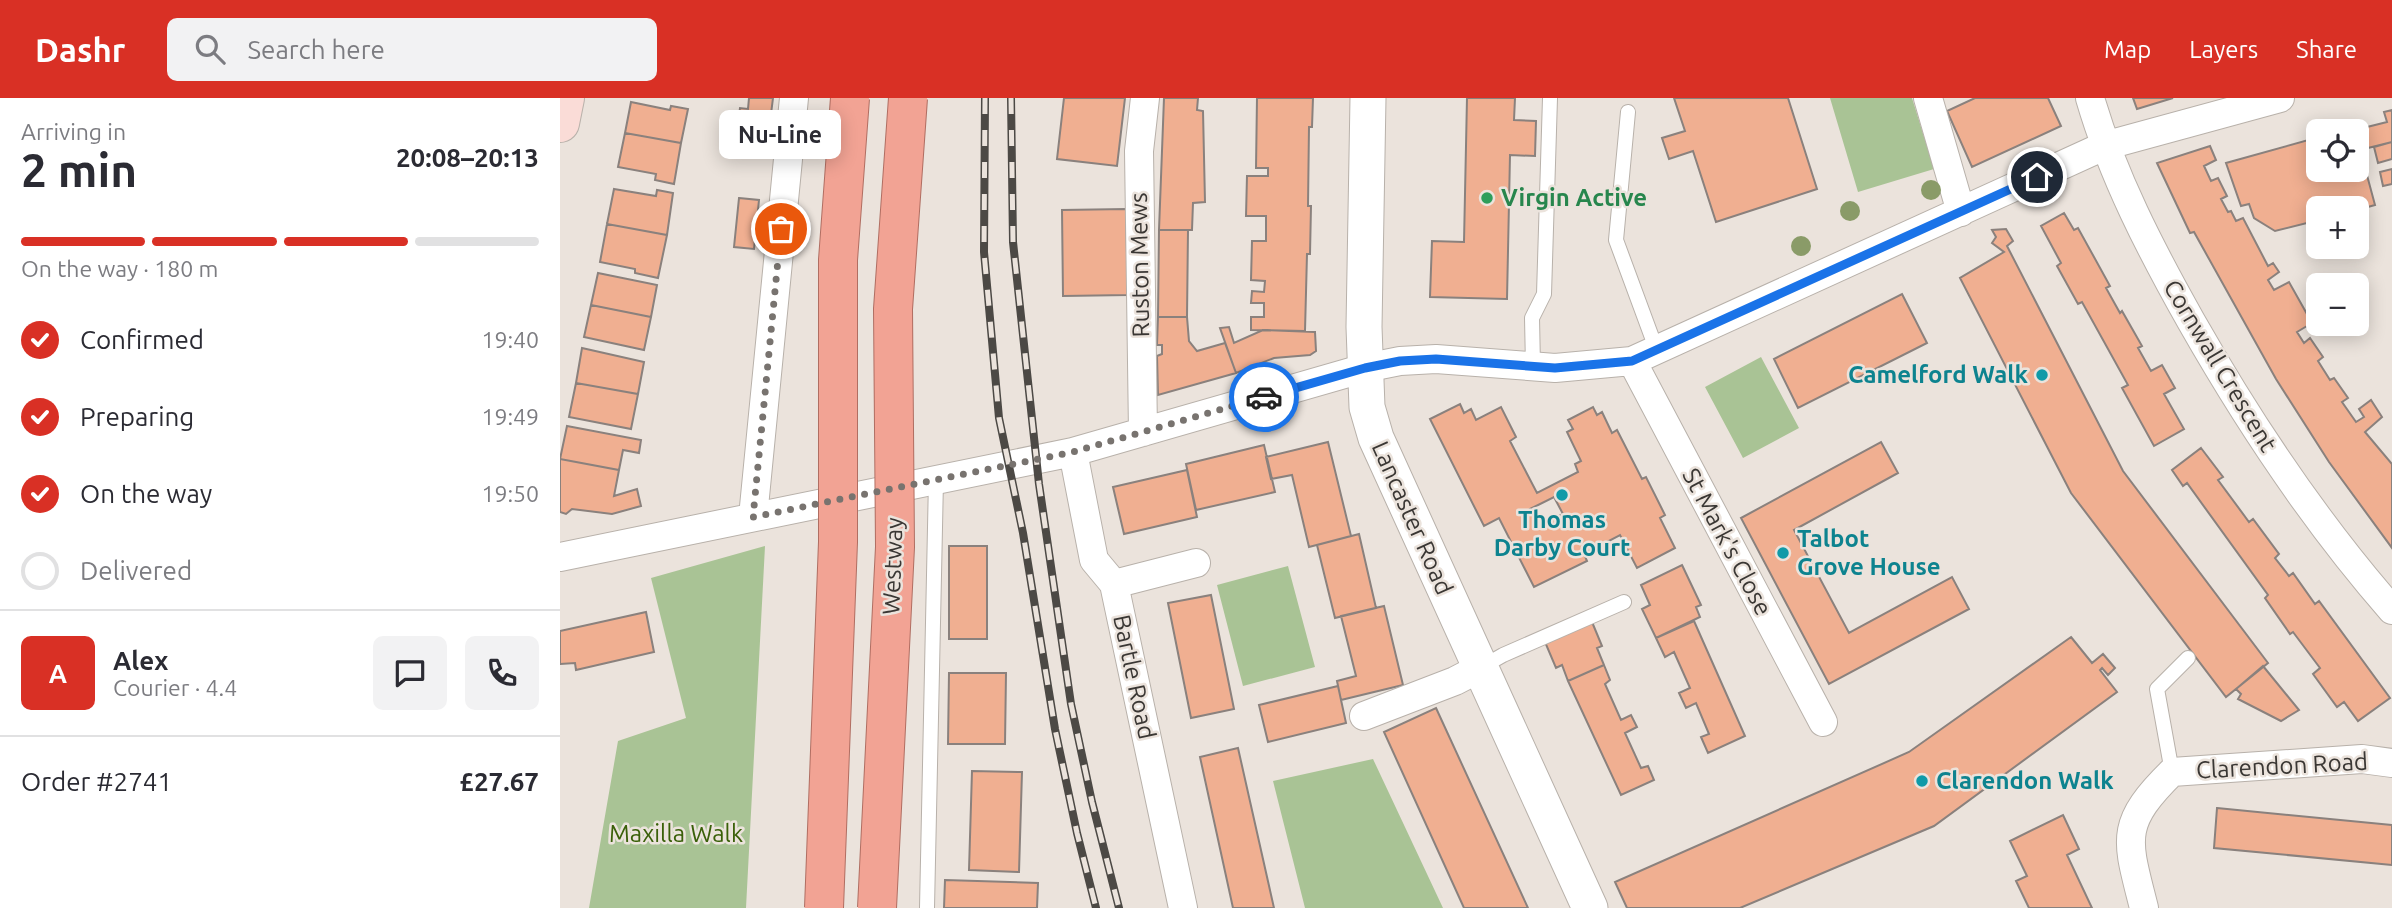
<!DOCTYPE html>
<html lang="en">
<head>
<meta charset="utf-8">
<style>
	:root { --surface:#fff; --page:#f2f2f3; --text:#2b2b33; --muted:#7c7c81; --line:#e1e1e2; --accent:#d93025 }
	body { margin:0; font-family:Ubuntu,sans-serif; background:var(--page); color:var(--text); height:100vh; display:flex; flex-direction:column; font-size:26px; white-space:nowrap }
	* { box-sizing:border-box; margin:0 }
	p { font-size:23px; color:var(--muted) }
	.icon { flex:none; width:38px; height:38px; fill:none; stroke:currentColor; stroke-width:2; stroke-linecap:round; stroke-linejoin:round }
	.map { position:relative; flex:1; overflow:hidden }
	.side { display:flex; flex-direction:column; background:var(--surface); width:560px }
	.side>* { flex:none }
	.buttons { position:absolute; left:1746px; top:21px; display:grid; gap:14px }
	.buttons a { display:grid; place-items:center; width:63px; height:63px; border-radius:10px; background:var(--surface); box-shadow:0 4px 18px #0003; font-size:35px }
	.pin { position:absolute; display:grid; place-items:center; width:60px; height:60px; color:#fff; margin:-30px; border:4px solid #fff; border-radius:50%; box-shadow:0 2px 7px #0007 }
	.courier { position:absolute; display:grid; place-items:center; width:70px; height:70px; margin:-35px; border:5px solid #1a73e8; border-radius:50%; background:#fff; color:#222; box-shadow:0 2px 9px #0007 }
	.bubble { position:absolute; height:49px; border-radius:10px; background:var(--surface); box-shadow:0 4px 18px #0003; font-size:23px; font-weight:600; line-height:49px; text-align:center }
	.headline em { font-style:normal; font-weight:600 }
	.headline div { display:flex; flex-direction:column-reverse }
	.headline { display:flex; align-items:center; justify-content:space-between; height:119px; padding:0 21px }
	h1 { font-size:46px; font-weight:600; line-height:52px }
	.bar { display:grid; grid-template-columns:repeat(4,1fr); gap:10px 7px; align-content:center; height:84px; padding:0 21px }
	.bar i { height:9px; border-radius:5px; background:var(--line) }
	.bar .on { background:var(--accent) }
	.bar p { grid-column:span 4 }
	.line { display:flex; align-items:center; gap:18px; padding:0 21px; border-top:2px solid var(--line) }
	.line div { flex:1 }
	.round { display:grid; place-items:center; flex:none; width:74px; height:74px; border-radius:10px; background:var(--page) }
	ol { padding:0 21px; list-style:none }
	li { display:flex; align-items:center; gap:21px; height:77px }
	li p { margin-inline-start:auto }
	li .icon { padding:7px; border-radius:50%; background:var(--accent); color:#fff; stroke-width:4 }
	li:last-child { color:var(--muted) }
	li i { width:38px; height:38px; border:4px solid var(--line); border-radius:50% }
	header { display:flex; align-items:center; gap:42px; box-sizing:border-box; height:98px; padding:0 35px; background:var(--accent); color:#fff }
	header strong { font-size:33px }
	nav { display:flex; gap:38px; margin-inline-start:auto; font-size:24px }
	.search { width:490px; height:63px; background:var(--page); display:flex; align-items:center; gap:18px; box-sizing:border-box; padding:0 24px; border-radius:10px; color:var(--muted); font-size:26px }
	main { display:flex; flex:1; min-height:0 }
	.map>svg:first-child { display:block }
</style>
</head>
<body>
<header>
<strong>Dashr</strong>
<div class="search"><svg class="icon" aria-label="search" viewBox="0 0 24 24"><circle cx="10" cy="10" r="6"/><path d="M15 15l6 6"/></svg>Search here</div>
<nav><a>Map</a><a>Layers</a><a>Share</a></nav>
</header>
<main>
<section class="side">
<div class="headline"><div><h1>2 min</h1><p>Arriving in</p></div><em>20:08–20:13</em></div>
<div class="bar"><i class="on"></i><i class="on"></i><i class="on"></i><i></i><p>On the way · 180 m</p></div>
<ol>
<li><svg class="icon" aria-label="check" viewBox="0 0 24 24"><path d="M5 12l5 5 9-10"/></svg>Confirmed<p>19:40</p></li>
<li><svg class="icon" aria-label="check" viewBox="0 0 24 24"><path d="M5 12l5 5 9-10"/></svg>Preparing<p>19:49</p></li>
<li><svg class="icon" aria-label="check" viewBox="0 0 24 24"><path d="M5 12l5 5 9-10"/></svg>On the way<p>19:50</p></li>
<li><i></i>Delivered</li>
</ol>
<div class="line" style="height:126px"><b class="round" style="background:var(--accent);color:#fff">A</b><div><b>Alex</b><p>Courier · 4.4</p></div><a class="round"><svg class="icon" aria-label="chat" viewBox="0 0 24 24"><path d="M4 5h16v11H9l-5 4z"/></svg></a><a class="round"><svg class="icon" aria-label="phone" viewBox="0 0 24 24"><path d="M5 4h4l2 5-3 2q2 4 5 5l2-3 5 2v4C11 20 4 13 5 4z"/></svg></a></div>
<div class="line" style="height:91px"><div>Order #2741</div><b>£27.67</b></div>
</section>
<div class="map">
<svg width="1832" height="810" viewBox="0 0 1832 810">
	<rect width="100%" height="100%" fill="#ebe3dc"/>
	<!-- green -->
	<path fill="#a9c395" d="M1270,0h82l22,71 -76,23z
		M1201,259l38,71 -56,30 -38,-71z
		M205,448l-19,362h-157l29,-167 68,-23 -35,-140z
		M728,468l27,101 -72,19 -26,-101z
		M813,661l70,149h-138l-32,-127z"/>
	<!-- building -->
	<path fill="#f0af91" stroke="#8a817d" stroke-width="2" fill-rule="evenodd" d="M189,0h24l-2,16h5l-4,27 -36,-5 4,-28 8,1z
		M504,0h61l-8,68 -60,-7z
		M604,0h34l-1,12 6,1 2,91 -12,1 -1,27h-33z
		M697,0h56l-1,29h-3l-1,79h3l-1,48h-3l-2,77 -54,-1v-13h13v-14h-13l1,-12 12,1 1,-11 -14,-1 1,-39h14v-25h-20l1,-40h21v-8h-12z
		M907,0h48l-1,22 22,1 -1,35 -25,-1 -3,144 -77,-2 2,-56 32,1z
		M1114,0h114l29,91 -101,33 -23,-71 -24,8 -7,-21 23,-7z
		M1415,0h73l13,28 -89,41 -25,-56z
		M1573,0h40l-36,11z
		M71,4l39,8 1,-4 17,3 -7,34 -56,-10z
		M1832,12v32l-28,7 -5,-20 28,-7 -3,-10z
		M65,35l56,10 -7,41 -19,-4 1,-6 -38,-7z
		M1759,39v33h38v-32l18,67 -18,5 -38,-2v12l-44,11 -21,-13 -5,-14 -8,2 -15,-43z
		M1832,44v17l-14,4 -4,-16z
		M1650,48l6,14 -12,6 7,15 7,-3 9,18 -6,3 7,13 3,-1 5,10 7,-3 25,48 5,-3 6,9 -11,8 6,10 15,-8 23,41 -15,9 7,11 6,-5 13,19 -5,4 12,19 4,-2 14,20 -6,4 14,20 8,-5 -5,-8 12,-9 11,17 -17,15 27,32v84l-63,-86 -53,-83 -82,-147 -4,1 -33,-70z
		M1832,71v15l-9,2 -3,-14z
		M54,91l42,7 1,-6 16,3 -6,42 -60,-11z
		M179,100l20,2 -5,49 -20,-2z
		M566,111l2,86 -65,1 -1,-86z
		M1504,115l10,17 4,-2 32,58 -4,2 14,25 2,-2 20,35 -4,2 13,23 11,-6 13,23 -11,6 20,35 -30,17 -32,-58 6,-3 -46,-83 -4,2 -21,-38 4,-3 -20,-37z
		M47,126l60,11 -9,43 -23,-5v-4l-35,-7z
		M1446,131l7,12 -6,5 116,225 145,192 -42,34 -155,-204 -111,-215 44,-26 -12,-9 4,-6 -4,-7z
		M599,132h29l-1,87h-29z
		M38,175l59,12 -6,32 -60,-12z
		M1342,196l25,49 -129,65 -24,-49z
		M31,207l60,12 -7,33 -60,-13z
		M598,219h29l2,24 8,10 28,-8 11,30 -78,22 -1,-39 5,-2v-9h-5z
		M669,229l5,16 29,-13 52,2 1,19 -6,4 -36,3 -38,15 -16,-45z
		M22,250l62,14 -6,32 -62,-11z
		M16,285l62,11 -7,35 -62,-12z
		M900,306l4,9 7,-4 5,11 25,-13 15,30 -6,4 27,52 41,-21 -3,-8 6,-3 -14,-29 6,-3 -5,-9 25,-13 4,8 5,-3 10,21 5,-3 25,49 4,-2 19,38 -5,3 15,30 -38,20 -17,-33 -36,19 3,7 -53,26 -35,-69 -15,8 -54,-107zM994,399l9,17 -24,12 -9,-17z
		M7,328l74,14 -2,13 -16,-3 -4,20 -59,-11z
		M768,344l23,94 -42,11 -17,-72 -21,4 -5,-22z
		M1321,344l17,31 -104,57 55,103 103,-56 17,32 -140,75 -88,-166z
		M704,347l11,47 -79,18 -10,-46z
		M1641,350l22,29 -5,3 31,42 4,-3 26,35 -4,4 14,18 4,-3 22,31 4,-3 71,97 -32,23 -14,-19 -7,5 -24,-33 7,-6 -27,-36 -3,2 -25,-36 3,-3 -81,-112 -4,3 -11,-16z
		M0,361l59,11 -5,26 23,-7 4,17 -29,8 -40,-5 -6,5 -6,-2z
		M627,372l10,47 -73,17 -11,-47z
		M799,436l17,74 -41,10 -18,-73z
		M389,448h38v93h-38z
		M1122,467l19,40 -5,2 4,10 -44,21 -14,-29 8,-4 -9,-20z
		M651,497l23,114 -43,9 -23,-115z
		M824,508l19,79 -62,15 -4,-19 19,-5 -15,-60z
		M86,514l8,40 -78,18 -1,-7 -15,1v-33z
		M1134,523l51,115 -37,17 -7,-16 8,-3 -13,-31 -10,5 -7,-15 11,-5 -16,-36 -9,5 -9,-19z
		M1032,524l10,24 -5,2 7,17 -36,16 -6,-16 -6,3 -11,-26z
		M1511,539l21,26 11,-9 12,14 -7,7 -6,-7 -2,2 17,22 -183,134 -194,82h-113l-12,-26 294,-130z
		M1044,567l6,15 -5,4 16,36 10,-5 6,12 -12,6 16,35 7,-2 6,14 -33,15 -53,-114z
		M1703,568l36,44 -18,11 -43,-22 3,-5 -5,-5z
		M389,575h57l-1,71h-57z
		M778,588l8,37 -78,19 -9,-37z
		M876,610l92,200h-64l-80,-176z
		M678,650l36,160h-41l-33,-151z
		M412,673l50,1 -3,100 -50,-2z
		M1657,710l175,17v40l-178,-17z
		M1503,717l16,34 -12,6 25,53h-63l-13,-27 11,-5 -17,-35z
		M385,782l93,3 -1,25h-93z"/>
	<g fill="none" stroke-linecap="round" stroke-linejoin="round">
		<!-- service casing -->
		<g stroke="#b8b1aa" stroke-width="16">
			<path id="service" d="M1068,14l-12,128 41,111
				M973,268l-1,-48 12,-24 6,-196
				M922,569l21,-12 121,-53
				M1612,674l-15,-83 31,-31
				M367,810l9,-428"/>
		</g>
		<!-- minor casing -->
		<g stroke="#b8b1aa" stroke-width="30">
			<path id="minor" d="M1368,0l33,114
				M1530,0c23,79 61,152 101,223 58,102 124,201 201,289
				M1072,263l191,361
				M583,334l-4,-281 6,-53
				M513,354l21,108 20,24 69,324
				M193,419l41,-419
				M0,459l513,-105 292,-84 35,-7 36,-2 119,9 77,-7 472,-215 176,-48
				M554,486l82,-21
				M804,618l91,-35 25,-13
				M1584,810c-17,-68 -26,-83 28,-136l190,-13 30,4"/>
		</g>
		<!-- tertiary casing -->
		<g stroke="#b8b1aa" stroke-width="37">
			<path id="tertiary" d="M808,0l-4,229 3,80 9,31 214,470"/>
		</g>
		<!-- secondary casing -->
		<g stroke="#b8b1aa" stroke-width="40">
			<path id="secondary" d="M0,25l5,-25"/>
		</g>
		<!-- service -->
		<use href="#service" stroke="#fff" stroke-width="14"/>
		<!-- minor -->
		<use href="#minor" stroke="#fff" stroke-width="28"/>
		<!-- tertiary -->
		<use href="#tertiary" stroke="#fff" stroke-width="35"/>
		<!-- secondary -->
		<use href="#secondary" stroke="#fadcd7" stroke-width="38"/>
		<!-- rail casing -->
		<g stroke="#4c4945" stroke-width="8">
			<path id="rail" d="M425,0l-1,154 15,166 24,115 32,196 22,104 19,75
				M451,0l2,144 26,242 32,220 21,98 27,106"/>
		</g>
		<!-- rail -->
		<use href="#rail" stroke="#ebe3dc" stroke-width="5" stroke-dasharray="16" stroke-linecap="butt"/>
		<!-- trunk-bridge casing -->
		<g stroke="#b06e62" stroke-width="40" stroke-linecap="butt">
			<path id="trunk-bridge" d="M264,810l14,-366v-282l12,-162
				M317,810l18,-361 -2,-238 15,-211"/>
		</g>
		<!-- trunk-bridge -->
		<use href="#trunk-bridge" stroke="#f2a394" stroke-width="38"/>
	</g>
	<!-- trees -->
	<g fill="#8a9b68">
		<circle cx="1371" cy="92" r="10"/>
		<circle cx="1290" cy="113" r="10"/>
		<circle cx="1241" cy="148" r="10"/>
	</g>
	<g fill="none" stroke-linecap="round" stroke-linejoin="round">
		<!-- done -->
		<path stroke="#78736f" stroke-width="7" stroke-dasharray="0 12.6" d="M221,131l-28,288 320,-65 191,-55"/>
		<!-- route -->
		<path stroke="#1a73e8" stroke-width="9" d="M704,299l101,-29 35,-7 36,-2 119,9 77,-7 405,-184"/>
	</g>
	<!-- markers -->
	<circle fill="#2e9e5b" stroke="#ebe3dc" stroke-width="2.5" cx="927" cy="100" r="7"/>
	<g fill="#0f9aa8" stroke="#ebe3dc" stroke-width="2.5">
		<circle cx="1482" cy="277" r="7"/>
		<circle cx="1002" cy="397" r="7"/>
		<circle cx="1223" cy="455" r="7"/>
		<circle cx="1362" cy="683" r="7"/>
	</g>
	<g text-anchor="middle" stroke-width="5" stroke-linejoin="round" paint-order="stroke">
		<!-- leisure labels -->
		<g font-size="24" font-weight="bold" fill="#27864d" stroke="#ebe3dc" text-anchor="start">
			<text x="941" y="108">Virgin Active</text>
		</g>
		<!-- street labels -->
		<g font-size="24" fill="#3a3734" stroke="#ebe3dc">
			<text transform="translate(580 167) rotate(-91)" y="8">Ruston Mews</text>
			<text transform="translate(1660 268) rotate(59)" y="8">Cornwall Crescent</text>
			<text transform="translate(852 420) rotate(66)" y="8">Lancaster Road</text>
			<text transform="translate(1167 444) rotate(62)" y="8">St Mark's Close</text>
			<text transform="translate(333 468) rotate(-88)" y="8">Westway</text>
			<text transform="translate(574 579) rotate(78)" y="8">Bartle Road</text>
			<text transform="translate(1722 668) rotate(-3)" y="8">Clarendon Road</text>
		</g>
		<!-- culture labels -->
		<g font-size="24" font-weight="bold" fill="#0d838f" stroke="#ebe3dc" text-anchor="start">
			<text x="1468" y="285" text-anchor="end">Camelford Walk</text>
			<text x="1002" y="430" text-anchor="middle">Thomas<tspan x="1002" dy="28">Darby Court</tspan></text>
			<text x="1237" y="449">Talbot<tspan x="1237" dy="28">Grove House</tspan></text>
			<text x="1376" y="691">Clarendon Walk</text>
		</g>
		<!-- park labels -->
		<g font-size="24" fill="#3a6009" stroke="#ebe3dc">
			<text x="116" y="744">Maxilla Walk</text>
		</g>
	</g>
</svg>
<div class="buttons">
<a><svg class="icon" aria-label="locate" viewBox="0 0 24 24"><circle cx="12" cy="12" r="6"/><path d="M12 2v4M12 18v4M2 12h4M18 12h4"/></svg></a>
<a>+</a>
<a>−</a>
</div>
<div class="pin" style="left:221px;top:131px;background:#ea580c"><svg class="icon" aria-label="bag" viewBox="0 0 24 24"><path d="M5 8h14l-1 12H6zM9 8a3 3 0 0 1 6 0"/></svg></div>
<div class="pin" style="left:1477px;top:79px;background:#1f2937"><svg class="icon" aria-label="home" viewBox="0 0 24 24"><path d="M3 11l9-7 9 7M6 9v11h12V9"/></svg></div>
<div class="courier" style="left:704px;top:299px"><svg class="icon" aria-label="car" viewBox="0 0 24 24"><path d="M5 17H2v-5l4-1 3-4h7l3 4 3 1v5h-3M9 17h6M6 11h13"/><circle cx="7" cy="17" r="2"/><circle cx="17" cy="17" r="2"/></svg></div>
<div class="bubble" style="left:159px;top:12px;width:122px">Nu-Line</div>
</div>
</main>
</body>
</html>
